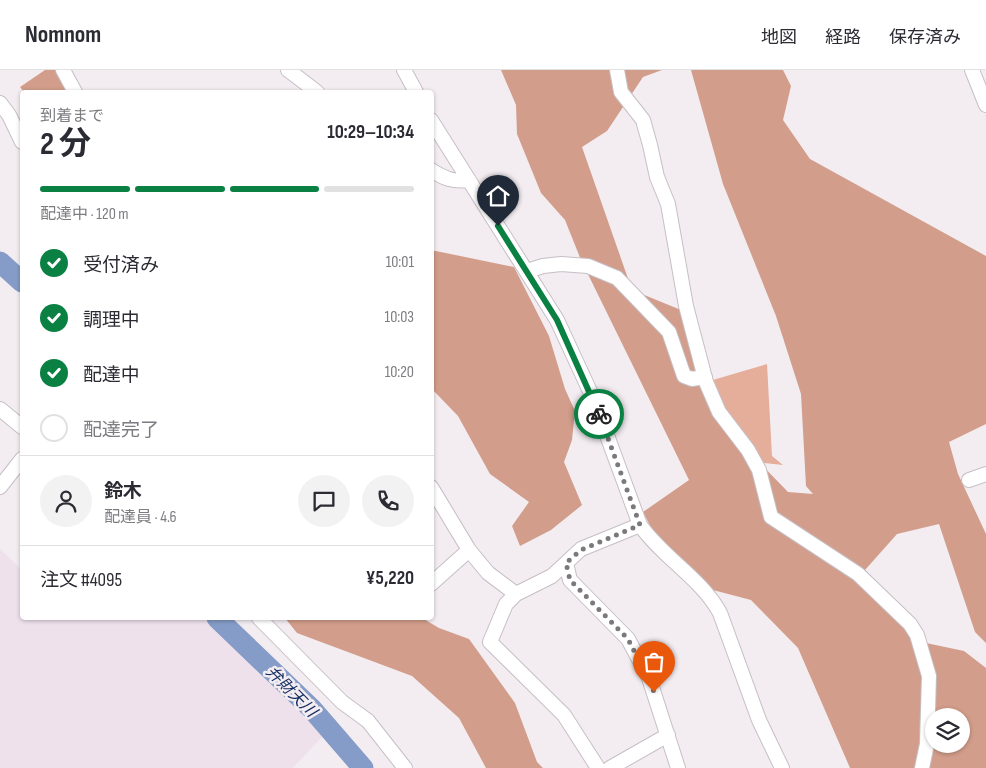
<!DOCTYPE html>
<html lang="ja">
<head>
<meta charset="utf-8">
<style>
	:root { --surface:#fff; --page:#f2f2f3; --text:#2b2b33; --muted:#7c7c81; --line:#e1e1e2; --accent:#0b8043 }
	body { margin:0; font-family:"Sofia Sans Condensed","Noto Sans JP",sans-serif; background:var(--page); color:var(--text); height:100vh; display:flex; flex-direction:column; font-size:19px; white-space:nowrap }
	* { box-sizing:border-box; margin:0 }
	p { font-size:16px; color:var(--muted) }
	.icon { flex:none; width:28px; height:28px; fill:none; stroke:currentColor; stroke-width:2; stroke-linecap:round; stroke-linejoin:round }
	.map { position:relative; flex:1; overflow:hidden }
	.side { position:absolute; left:20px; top:20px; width:414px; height:530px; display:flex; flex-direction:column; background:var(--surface); border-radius:5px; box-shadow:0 1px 4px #0004 }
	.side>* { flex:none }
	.controls { position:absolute; left:925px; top:638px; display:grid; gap:10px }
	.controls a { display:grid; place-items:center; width:45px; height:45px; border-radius:50%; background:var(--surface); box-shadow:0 1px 4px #0004; font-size:25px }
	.pin { position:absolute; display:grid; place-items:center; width:42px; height:42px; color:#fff; margin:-51px -21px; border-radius:50% 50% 50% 0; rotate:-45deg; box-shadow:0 0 5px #0007 }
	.pin .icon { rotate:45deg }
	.courier { position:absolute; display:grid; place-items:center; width:50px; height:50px; margin:-25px; border:4px solid #0b8043; border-radius:50%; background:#fff; color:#222; box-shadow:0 1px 6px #0007 }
	.head em { font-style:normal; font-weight:700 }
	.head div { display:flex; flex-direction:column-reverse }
	.head { display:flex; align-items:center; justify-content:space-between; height:85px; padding:0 20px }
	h1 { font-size:32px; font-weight:700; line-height:38px }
	.bar { display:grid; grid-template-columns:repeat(4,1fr); gap:8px 5px; align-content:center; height:60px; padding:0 20px }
	.bar i { height:6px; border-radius:4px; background:var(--line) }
	.bar .current { background:var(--accent) }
	.bar p { grid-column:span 4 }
	.line { display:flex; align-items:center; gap:12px; padding:0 20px; border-top:1px solid var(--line) }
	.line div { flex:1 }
	.round { display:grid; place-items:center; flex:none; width:52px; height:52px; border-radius:26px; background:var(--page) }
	ol { padding:0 20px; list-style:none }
	li { display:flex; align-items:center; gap:15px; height:55px }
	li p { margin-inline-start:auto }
	li .icon { padding:5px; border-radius:50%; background:var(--accent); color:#fff; stroke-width:4 }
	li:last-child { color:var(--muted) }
	li i { width:28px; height:28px; border:2px solid var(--line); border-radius:50% }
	header { display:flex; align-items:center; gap:30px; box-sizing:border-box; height:70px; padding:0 25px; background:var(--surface); border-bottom:1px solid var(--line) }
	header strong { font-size:24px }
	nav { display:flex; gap:28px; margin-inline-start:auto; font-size:18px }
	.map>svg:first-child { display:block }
</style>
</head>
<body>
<header>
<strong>Nomnom</strong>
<nav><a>地図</a><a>経路</a><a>保存済み</a></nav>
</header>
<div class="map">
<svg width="986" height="698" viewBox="0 0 986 698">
	<rect width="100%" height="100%" fill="#f3edf2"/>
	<!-- built -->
	<path fill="#eee1ec" d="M0,479l22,21v48h204l18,23 93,80 -44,47h-293z"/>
	<!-- green -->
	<path fill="#e4ae9a" d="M767,294l5,92 11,9 -29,-3 -48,-80z"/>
	<!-- forest -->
	<path fill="#d29d8a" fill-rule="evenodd" d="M45,0h15l19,22h-55l-4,-5z
		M501,0h161l-19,7 -36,54 -25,16 50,143 49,20 18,74 14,31 75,77 25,2 -7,-8 -5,-92 -25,-78 -53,-132 -32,-114h92l8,16 -8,34 27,39 176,97v168l-37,18 9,32 28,60v109l-11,-11 -36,-108 -42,10 -32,36 52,51 9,22 38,8 22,17v100h-136l-52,-120 -47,-48 -42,-11 -51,-48 -15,-29 46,-32 -108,-220 -16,-40 -24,-27 -24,-59 -1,-29zM934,646h27v28h-27z
		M431,180l83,17 35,69 16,53 10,22 -3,29 -8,22 18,43 -31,25 -31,16 -8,-20 17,-24 -39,-28 -32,-58 -27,-28z
		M285,548h137l17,10 30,11 46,64 22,59 6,6h-57l-27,-50 -47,-42 -115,-43z"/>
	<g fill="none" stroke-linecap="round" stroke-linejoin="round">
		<!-- river -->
		<path stroke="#849cc7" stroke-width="21" d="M0,192l22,20
			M217,548l95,91 51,59"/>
		<!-- minor casing -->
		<g stroke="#c6bfc5" stroke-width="16">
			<path id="minor" d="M63,0l12,22
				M288,0l29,22
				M404,0l12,22
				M617,0l4,22 22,28 7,25 7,32 11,27 18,102 20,76 13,30 29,38 11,20 12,47 87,57 52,50 7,11 12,41 -2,68 -5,24
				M972,0l14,35
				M0,33l9,12 13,27
				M431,50l126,200 37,80 46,125c23,33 61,53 80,88l39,107 23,48
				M431,100c14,9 22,12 38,10
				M527,201l16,-5 18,-2 27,2 29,12 52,54 15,44 8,3 13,-2
				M0,339l22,18
				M969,410l17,-6
				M0,417l22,-28
				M431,417l38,63 19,23 28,21
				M566,493l4,17 58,59 21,39 29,90
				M431,514l38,-34
				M259,548l83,84 26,19 37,47
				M598,698l-34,-53 -74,-73 16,-38 10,-10 36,-18 29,-27 59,-24
				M610,698l58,-33"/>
		</g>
		<!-- minor -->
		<use href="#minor" stroke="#fff" stroke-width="14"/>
	</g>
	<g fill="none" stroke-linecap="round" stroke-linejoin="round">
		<!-- done -->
		<path stroke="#7c797c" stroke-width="5" stroke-dasharray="0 9" d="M599,344l41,111 -59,25 -15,13 4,17 58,59 20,39 6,14"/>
		<!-- route -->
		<path stroke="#0b8043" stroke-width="6" d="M498,156l59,94 42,94"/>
	</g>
	<g text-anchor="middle" stroke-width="5" stroke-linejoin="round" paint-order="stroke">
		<!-- water labels -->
		<g font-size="16" font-style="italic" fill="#0f2a5e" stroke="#f3edf2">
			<text transform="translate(292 621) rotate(45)" y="6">弁財天川</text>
		</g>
	</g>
</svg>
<div class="controls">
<a><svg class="icon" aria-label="layers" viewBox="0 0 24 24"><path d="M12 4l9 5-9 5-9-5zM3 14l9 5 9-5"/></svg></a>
</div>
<div class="pin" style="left:654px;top:622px;background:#ea580c"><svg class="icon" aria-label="bag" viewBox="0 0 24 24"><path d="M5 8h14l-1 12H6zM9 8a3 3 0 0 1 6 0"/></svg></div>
<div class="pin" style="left:498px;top:156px;background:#1f2937"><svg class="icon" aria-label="home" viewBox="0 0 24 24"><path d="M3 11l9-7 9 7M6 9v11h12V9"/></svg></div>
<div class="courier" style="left:599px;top:344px"><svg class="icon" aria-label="bike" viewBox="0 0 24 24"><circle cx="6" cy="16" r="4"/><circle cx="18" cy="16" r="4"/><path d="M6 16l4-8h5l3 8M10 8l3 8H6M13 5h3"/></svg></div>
<section class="side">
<div class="head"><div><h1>2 分</h1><p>到着まで</p></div><em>10:29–10:34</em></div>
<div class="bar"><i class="current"></i><i class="current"></i><i class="current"></i><i></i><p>配達中 · 120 m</p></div>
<ol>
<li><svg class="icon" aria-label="check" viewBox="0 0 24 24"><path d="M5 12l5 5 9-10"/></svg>受付済み<p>10:01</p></li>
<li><svg class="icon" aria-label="check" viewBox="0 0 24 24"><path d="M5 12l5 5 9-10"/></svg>調理中<p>10:03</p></li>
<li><svg class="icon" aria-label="check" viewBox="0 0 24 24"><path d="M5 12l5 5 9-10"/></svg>配達中<p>10:20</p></li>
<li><i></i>配達完了</li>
</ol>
<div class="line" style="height:90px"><a class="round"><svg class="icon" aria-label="person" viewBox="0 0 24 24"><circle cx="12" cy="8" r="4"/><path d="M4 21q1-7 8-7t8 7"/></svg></a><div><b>鈴木</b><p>配達員 · 4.6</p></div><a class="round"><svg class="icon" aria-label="chat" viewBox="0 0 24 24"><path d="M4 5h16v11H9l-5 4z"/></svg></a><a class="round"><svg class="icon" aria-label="phone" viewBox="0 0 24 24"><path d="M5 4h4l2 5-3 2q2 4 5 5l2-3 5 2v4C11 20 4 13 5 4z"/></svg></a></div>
<div class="line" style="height:65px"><div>注文 #4095</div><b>¥5,220</b></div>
</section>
</div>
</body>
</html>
